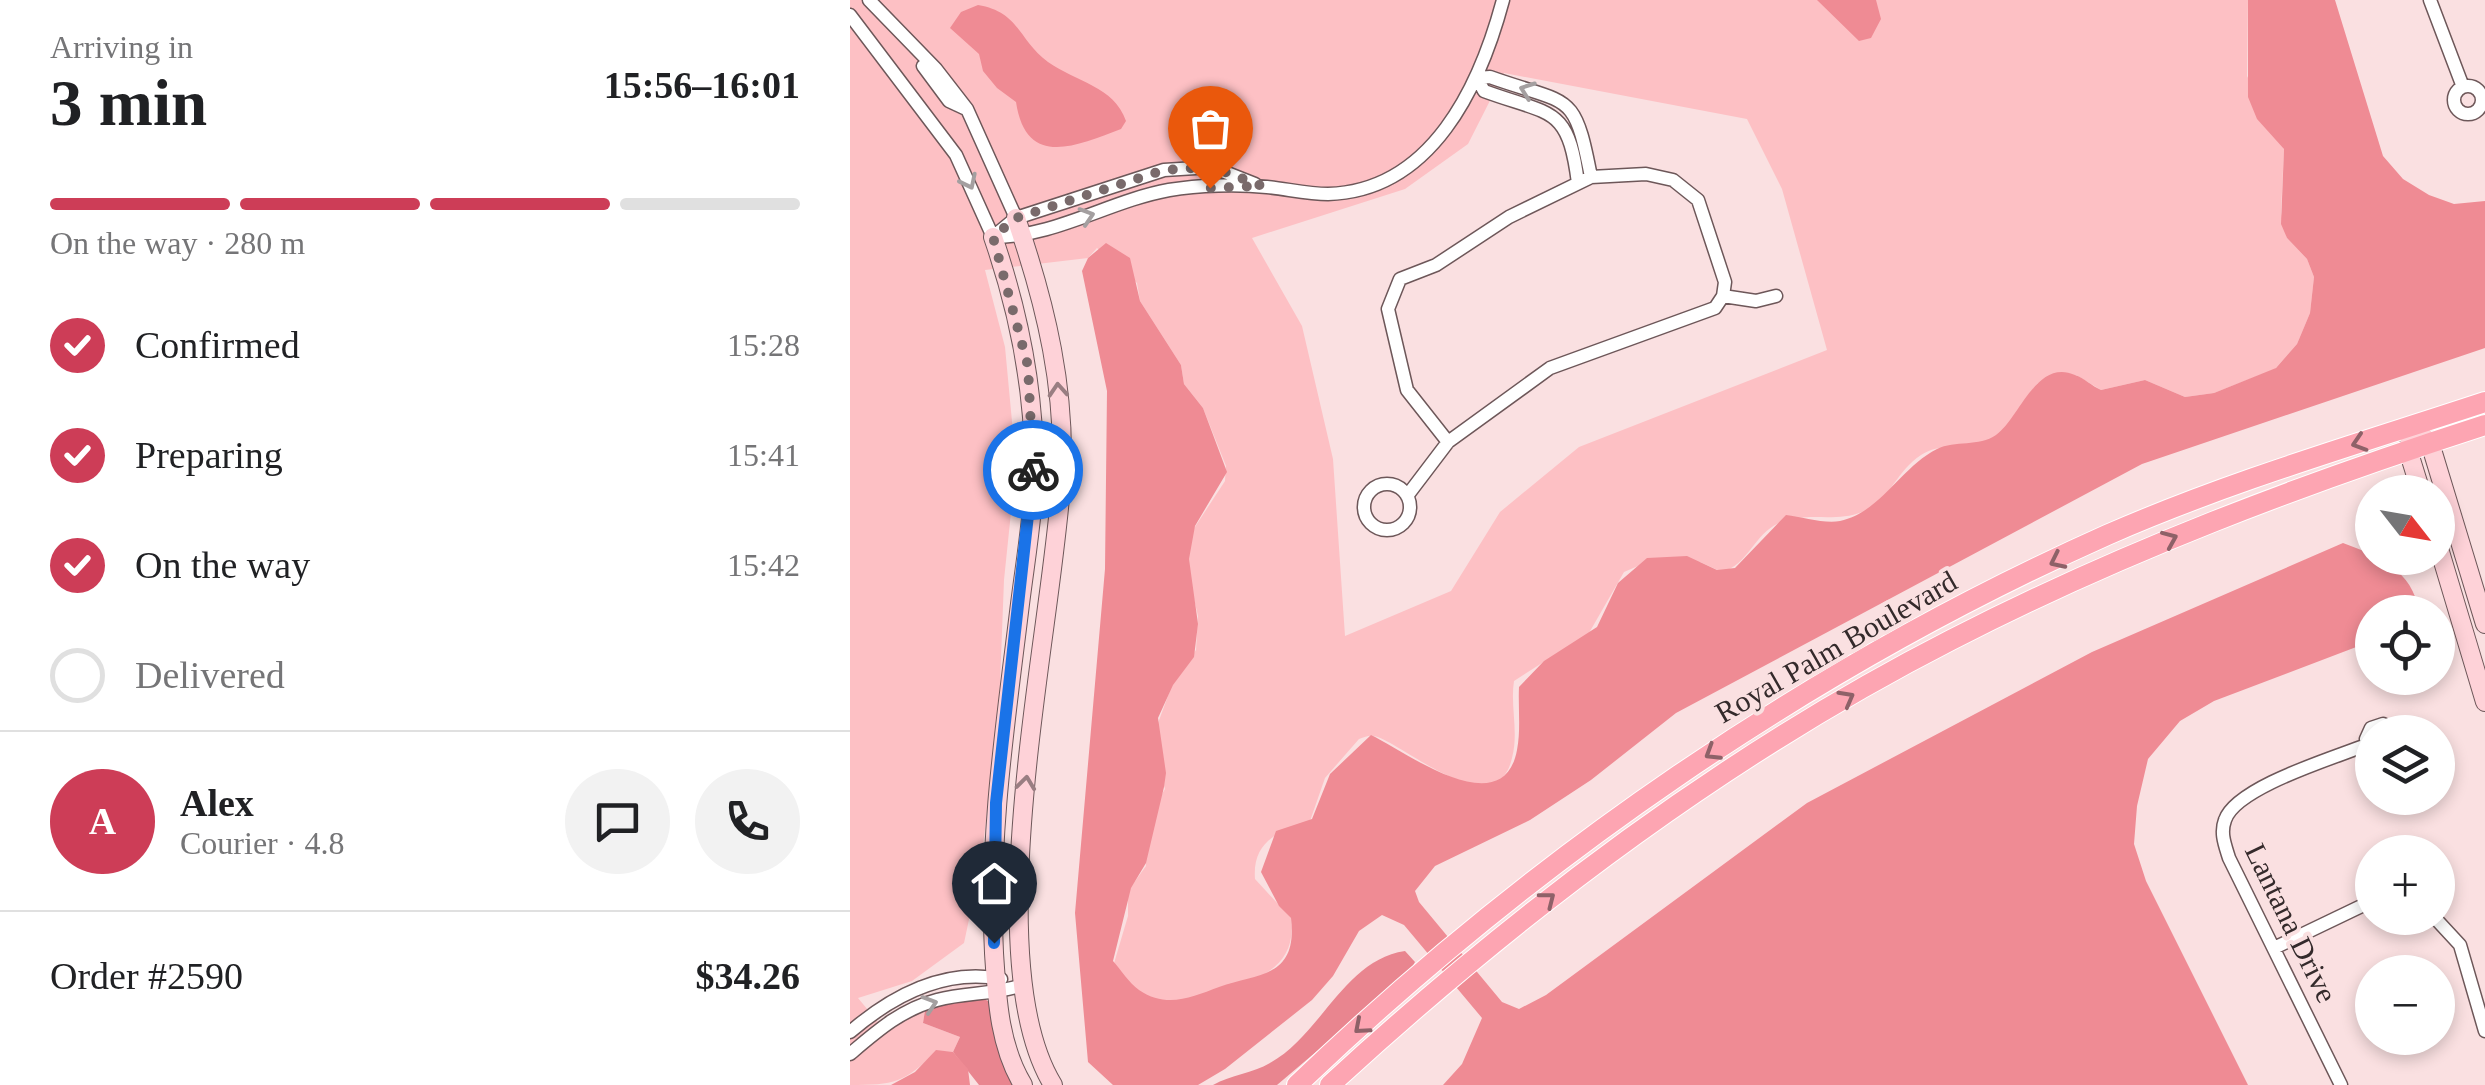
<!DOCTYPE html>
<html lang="en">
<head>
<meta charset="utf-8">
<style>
	:root { --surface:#fff; --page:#f2f2f2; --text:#202124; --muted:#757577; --line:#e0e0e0; --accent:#cd3d57 }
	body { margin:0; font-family:"Times New Roman",serif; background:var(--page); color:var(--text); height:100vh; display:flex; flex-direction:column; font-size:38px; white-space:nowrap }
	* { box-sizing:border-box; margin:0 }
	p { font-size:32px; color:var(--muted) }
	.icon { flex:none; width:55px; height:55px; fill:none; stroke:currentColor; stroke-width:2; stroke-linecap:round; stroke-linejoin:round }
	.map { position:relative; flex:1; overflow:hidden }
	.side { display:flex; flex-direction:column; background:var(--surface); width:850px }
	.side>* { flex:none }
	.needle { width:65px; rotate:121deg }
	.tools { position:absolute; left:1505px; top:475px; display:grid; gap:20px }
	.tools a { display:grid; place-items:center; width:100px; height:100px; border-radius:50%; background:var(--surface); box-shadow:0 5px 15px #0003; font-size:50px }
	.pin { position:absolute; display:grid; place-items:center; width:85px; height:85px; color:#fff; margin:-102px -42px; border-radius:50% 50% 50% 0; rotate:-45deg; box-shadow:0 0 10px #0007 }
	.pin .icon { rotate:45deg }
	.courier { position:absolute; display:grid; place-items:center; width:100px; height:100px; margin:-50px; border:8px solid #1a73e8; border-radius:50%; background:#fff; color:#222; box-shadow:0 2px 12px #0007 }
	.overview em { font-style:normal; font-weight:700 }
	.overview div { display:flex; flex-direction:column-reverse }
	.overview { display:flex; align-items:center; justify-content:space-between; height:170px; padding:0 50px }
	h1 { font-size:65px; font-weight:700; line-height:75px }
	.bar { display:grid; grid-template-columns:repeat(4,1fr); gap:15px 10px; align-content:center; height:120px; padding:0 50px }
	.bar i { height:12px; border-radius:8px; background:var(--line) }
	.bar .on { background:var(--accent) }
	.bar p { grid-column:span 4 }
	.line { display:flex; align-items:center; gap:25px; padding:0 50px; border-top:2px solid var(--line) }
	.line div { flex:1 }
	.round { display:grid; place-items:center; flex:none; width:105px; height:105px; border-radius:52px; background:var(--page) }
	ol { padding:0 50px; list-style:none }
	li { display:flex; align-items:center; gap:30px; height:110px }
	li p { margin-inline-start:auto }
	li .icon { padding:10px; border-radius:50%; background:var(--accent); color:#fff; stroke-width:4 }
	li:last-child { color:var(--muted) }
	li i { width:55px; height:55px; border:5px solid var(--line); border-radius:50% }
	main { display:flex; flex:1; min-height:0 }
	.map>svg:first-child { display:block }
</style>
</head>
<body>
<main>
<section class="side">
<div class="overview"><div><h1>3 min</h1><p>Arriving in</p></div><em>15:56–16:01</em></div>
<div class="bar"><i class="on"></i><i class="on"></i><i class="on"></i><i></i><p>On the way · 280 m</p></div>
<ol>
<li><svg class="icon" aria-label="check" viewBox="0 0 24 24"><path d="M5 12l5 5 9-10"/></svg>Confirmed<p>15:28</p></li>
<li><svg class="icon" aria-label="check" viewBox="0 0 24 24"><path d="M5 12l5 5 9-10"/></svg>Preparing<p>15:41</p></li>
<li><svg class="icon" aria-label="check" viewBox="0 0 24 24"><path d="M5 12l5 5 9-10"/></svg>On the way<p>15:42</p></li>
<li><i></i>Delivered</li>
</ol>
<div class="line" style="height:180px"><b class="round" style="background:var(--accent);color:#fff">A</b><div><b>Alex</b><p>Courier · 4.8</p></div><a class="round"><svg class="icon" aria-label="chat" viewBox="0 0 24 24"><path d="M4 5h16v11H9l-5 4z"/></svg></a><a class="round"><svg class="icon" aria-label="phone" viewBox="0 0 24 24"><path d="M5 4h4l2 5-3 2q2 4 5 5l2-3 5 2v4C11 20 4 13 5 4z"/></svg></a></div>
<div class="line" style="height:130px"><div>Order #2590</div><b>$34.26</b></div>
</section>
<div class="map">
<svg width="1635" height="1085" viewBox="0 0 1635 1085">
	<rect width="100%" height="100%" fill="#fae0e1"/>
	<!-- green -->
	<path fill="#fdc0c4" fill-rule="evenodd" d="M0,0h1398l-1,76 37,73 -3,64 6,25 20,21 7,18 -4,36 -13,31 -22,25 -61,24 -29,4 -40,-17 -44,10 -25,-15 -38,8c-18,19 -28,54 -57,60 -20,5 -41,0 -60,12 -25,16 -31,46 -59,57 -27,11 -57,-1 -83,11 -25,11 -31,42 -57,49l-22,-10 -55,1 -21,9 -35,61 -75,48c-4,25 5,51 -2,77 -16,70 -110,-16 -138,-22 -5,-1 -9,1 -15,3l-34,39 -15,43c-31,10 -58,20 -55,58l36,39c6,47 -28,59 -65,73 -11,4 -26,13 -37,14 -29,2 -58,-16 -77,-35l16,-54v-25l18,-25c-2,-24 6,-57 19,-77l-8,-25 1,-41 14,-38 24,-35 2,-34 -10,-43 1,-37 36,-55 1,-15 -23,-58 -19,-24 -3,-19 -41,-64 -3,-18 -40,-35 -9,10 -103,12 20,77 11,117 -12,116 -5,130 -18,153 -17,80 -52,38 -54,17 24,29 44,-23 -3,19 37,14 -7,15 -17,-1c-31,32 -42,34 -86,34zM654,73l243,46 35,70 45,161 -248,97 -79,65 -49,79 -106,45 -12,-177 -31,-133 -50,-88 153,-49 63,-45z"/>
	<!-- forest -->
	<path fill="#e9858f" d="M555,951l10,11 -6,11 -132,112h-64c18,-10 40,-12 57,-22 51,-28 74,-103 135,-112z
		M131,997l12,7 24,81h-38l-26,-33 7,-15 -37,-14 3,-19z"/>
	<!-- water -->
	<path fill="#ef8b94" d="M967,0h59l5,19 -10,19 -12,3z
		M1398,0h87l48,156 20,23 26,16 25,9 31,-3v147l-343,116 -466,249 -85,67 -61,40 -95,46 -20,25 4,11 83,100 17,7 27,-14 261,-192 285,-151 251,-109c35,13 70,27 76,69h-47v29l-158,60 -34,20 -32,38 -11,47 -3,38 12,37 102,204h-805l19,-21 20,-46 -78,-93 -22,-10 -23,16 -26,45 -21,24 -87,69 -27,16h-85l-25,-23 -13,-149 30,-344 2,-178 -25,-120 6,-13 18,-15 24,15 10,43 41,64 3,19 19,24 24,64 -32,54 -6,33 9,65 -4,33 -21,28 -15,33 8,55 -2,14 -18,76 -15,25 -18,73c8,9 16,22 26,29 28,19 53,7 80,-3 40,-14 79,-9 72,-69l-12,-12 -18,-34 15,-41 36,-12 18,-45 41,-39c32,15 132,91 146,15 4,-20 1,-43 2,-63l25,-26 53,-34 21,-44 29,-25 40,-2 30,14 18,-2 51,-53c16,2 39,9 54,6 41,-9 61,-54 97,-72 18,-9 42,-2 59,-14 24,-17 40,-77 79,-60 9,3 17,11 26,15l44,-10 40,17 29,-4 62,-25 21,-24 13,-31 4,-36 -7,-18 -20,-21 -6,-14 3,-75 -27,-30 -9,-22z
		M128,5c42,7 40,35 70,57 28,20 66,24 78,59l-5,8c-47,18 -95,39 -105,-27l-19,-14 -14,-17 -4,-17 -29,-26 11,-16z
		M86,1050l17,2 15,17 2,16h-79l24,-13z"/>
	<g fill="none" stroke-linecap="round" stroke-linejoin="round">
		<!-- street casing -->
		<g stroke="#6d5759" stroke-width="15">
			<path id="street" d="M19,0l67,69 31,40 49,109
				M1580,0l33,87
				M0,15l106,140 37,82
				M73,66l26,35 15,7
				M1604 100a14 14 0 1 1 28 0a14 14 0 1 1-28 0Z
				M728,183c-10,-78 -26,-67 -94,-92l-7,-13 13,-1c81,29 84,12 101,100
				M143,237c62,0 116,-36 176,-47 30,-5 68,-6 98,-3 20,2 41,7 61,7 104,-3 152,-108 175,-194
				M143,237l23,-19 148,-48 48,-3 43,17
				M873,296l33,5 20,-5
				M514 507a23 23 0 1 1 46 0a23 23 0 1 1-46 0Z
				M557,496l41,-54 102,-74 165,-60 8,-12 2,-14 -27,-82 -25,-20 -27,-6 -55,3 -82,40 -73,48 -36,14 -12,30 19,81 41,52
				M1522,753l-6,-14 5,-11 12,-4 13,8
				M1585,918l25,27 25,86
				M1424,948l98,-47
				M0,1032c41,-35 94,-64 151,-53
				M0,1054c27,-23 52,-45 87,-54 29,-8 57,-5 86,-15
				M1491,1085l-112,-227c-4,-13 -9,-25 -4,-38 11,-33 109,-62 141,-75"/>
		</g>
		<!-- secondary casing -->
		<g stroke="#6d5759" stroke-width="20">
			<path id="secondary" d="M166,218c30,87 51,174 45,267 -10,150 -85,474 -8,600
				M143,237c28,81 43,160 41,246 -2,40 -9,81 -14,121 -14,116 -32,232 -26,349 3,45 5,92 29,132
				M1561,436l-3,14 13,42
				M1573,436l7,7 55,181
				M1588,545l47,157"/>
		</g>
		<!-- primary casing -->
		<g stroke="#fff" stroke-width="22">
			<path id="primary" d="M447,1085c236,-226 512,-417 810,-550 123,-54 251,-91 378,-133
				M480,1085c187,-172 394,-329 621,-445 171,-88 351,-156 534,-215"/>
		</g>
		<!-- street -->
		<use href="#street" stroke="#fff" stroke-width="12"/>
		<!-- secondary -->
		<use href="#secondary" stroke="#fed2d8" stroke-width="18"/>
		<!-- primary -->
		<use href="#primary" stroke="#fda5b2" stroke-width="20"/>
	</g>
	<!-- one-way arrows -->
	<defs><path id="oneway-chevron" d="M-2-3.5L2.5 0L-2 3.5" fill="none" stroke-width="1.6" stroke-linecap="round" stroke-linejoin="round" transform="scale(2.5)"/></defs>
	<g stroke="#a49fa0">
		<use href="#oneway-chevron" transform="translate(677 90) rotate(-160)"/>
		<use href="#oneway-chevron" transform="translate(119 182) rotate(64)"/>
		<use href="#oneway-chevron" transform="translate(237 216) rotate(-18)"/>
		<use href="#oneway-chevron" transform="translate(80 1004) rotate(-18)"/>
	</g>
	<g stroke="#997e82">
		<use href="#oneway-chevron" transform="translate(208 390) rotate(-94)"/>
		<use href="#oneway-chevron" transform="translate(176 783) rotate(-83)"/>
	</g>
	<g stroke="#8e6168">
		<use href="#oneway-chevron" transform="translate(1509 443) rotate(162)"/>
		<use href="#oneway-chevron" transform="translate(1320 539) rotate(-23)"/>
		<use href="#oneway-chevron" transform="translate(1207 561) rotate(154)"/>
		<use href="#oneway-chevron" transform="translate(997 698) rotate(-29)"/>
		<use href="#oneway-chevron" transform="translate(862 753) rotate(148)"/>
		<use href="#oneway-chevron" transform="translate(698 899) rotate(-38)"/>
		<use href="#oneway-chevron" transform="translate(511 1027) rotate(139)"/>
	</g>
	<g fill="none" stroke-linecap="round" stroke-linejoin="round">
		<!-- done -->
		<path stroke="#796a6b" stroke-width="10" stroke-dasharray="0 18" d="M183,470l-5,-104 -35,-129 23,-19 148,-48 48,-3 50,19 -52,2"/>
		<!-- route -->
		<path stroke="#1a73e8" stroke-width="12" d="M144,943l2,-140 37,-333"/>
	</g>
	<g text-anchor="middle" stroke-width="8" stroke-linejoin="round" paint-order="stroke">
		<!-- street labels -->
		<g font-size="30" fill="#342a2b" stroke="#fae0e1">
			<text transform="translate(986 647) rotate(-30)" y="10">Royal Palm Boulevard</text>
			<text transform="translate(1441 923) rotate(64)" y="10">Lantana Drive</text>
		</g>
	</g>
</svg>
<div class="tools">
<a><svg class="needle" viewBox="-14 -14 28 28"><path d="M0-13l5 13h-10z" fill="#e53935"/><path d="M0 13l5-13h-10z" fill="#757577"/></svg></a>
<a><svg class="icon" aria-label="locate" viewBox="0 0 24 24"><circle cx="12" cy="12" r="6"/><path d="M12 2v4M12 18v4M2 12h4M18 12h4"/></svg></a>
<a><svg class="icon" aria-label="layers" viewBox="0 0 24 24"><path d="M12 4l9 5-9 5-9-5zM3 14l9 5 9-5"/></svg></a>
<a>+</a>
<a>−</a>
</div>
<div class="pin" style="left:360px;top:188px;background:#ea580c"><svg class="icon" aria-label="bag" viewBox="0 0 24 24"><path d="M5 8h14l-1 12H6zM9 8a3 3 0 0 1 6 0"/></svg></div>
<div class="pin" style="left:144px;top:943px;background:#1f2937"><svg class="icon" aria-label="home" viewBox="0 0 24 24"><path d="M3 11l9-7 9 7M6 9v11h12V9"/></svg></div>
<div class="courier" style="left:183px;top:470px"><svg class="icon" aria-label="bike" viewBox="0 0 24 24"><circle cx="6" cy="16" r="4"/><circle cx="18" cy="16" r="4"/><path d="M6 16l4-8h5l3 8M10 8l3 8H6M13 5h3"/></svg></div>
</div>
</main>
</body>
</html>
